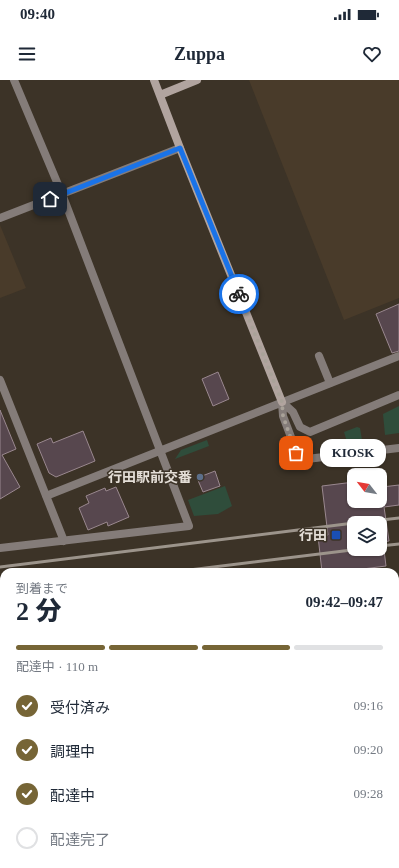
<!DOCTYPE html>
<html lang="ja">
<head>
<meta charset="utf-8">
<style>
	:root { --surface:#fff; --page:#f6f6f7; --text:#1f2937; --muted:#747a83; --line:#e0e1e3; --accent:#766536 }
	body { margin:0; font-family:"Times New Roman","Noto Sans JP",serif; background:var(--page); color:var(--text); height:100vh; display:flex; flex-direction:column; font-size:15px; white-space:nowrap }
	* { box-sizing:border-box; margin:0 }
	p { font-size:13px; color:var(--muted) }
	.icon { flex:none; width:22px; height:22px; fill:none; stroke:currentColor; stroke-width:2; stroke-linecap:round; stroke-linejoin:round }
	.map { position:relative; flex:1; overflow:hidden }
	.drawer { position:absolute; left:0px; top:488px; width:399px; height:300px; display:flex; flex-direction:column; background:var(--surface); border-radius:12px 12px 0 0; box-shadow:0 1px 3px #0004 }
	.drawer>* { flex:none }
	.needle { width:26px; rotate:301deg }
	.tools { position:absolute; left:347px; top:388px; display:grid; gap:8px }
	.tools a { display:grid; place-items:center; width:40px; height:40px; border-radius:8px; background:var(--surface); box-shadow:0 1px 3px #0004; font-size:20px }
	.pin { position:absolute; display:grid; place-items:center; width:34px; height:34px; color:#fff; margin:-17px; border-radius:8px; box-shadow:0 2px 6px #0006 }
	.courier { position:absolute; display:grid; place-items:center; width:40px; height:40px; margin:-20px; border:3px solid #1a73e8; border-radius:50%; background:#fff; color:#222; box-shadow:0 1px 5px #0007 }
	.bubble { position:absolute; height:28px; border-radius:12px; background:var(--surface); box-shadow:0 1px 3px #0004; font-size:13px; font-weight:800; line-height:28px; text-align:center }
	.summary em { font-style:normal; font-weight:800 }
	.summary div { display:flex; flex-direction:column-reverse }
	.summary { display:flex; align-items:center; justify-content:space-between; height:68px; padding:0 16px }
	h1 { font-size:26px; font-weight:800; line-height:30px }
	.bar { display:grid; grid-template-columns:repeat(4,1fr); gap:6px 4px; align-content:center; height:48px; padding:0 16px }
	.bar i { height:5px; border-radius:3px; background:var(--line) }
	.bar .selected { background:var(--accent) }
	.bar p { grid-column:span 4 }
	ol { padding:0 16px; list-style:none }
	li { display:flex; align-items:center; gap:12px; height:44px }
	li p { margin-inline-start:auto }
	li .icon { padding:4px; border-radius:50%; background:var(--accent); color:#fff; stroke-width:4 }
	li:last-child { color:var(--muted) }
	li i { width:22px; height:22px; border:2px solid var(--line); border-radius:50% }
	.status { display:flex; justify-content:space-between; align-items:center; height:28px; padding:0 20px; background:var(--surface); direction:ltr }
	.status svg { height:11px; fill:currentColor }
	header { display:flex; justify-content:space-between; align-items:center; height:52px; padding:0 16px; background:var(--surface); font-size:18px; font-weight:800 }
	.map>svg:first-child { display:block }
</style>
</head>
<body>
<div class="status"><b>09:40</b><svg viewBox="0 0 49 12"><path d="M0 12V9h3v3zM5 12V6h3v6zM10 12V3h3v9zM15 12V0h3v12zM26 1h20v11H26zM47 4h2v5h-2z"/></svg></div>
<header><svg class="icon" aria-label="menu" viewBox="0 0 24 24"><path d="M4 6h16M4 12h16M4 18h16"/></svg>Zuppa<svg class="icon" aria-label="heart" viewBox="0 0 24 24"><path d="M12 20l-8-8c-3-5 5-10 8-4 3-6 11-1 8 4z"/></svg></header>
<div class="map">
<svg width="399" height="788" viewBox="0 0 399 788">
	<rect width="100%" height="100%" fill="#3c3327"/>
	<!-- built -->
	<path fill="#493b2a" d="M249,0h150v218l-55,22z
		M0,145l26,63 -26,10z"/>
	<!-- green -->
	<path fill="#2f4d3b" d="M399,326v27l-14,2 -2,-21z
		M357,347l3,1 2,12 -15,2 -3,-10z
		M207,360l2,6 -34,13 6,-9z
		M225,406l7,20 -14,8 -24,2 -6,-16z"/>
	<!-- building -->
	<path fill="#57474e" stroke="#9a888f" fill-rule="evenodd" d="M399,224v47l-7,2 -16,-39z
		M218,292l11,27 -16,7 -11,-27z
		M0,330l16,39 -14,6 18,32 -20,12z
		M83,351l12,30 -39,16 -7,-4 -12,-29 14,-6 2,5z
		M215,391l5,15 -17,6 -6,-14z
		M380,398l2,9 17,-2v20l-15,2 5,34 -6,1 3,24 -47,6h-17l-4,-36 10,-1 -6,-49 32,-4v19h26zM354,443h26v26h-26z
		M116,407l13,30 -21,9 -1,-4 -19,8 -9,-22 10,-5 -3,-7 19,-8 1,3z"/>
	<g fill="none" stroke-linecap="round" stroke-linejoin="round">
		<!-- lane -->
		<path stroke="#847c79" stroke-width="8" d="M319,276l11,27"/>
		<!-- street -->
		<path stroke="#847c79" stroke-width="8" d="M0,138l180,-70
			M0,300l64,161
			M282,322l1,14 14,37 10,6 92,-11
			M282,322l11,10 7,15 10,5 89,-37
			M46,416l353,-140
			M0,468l189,-22 -127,-332 -48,-114
			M395,532l4,-1
			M0,538h4
			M131,784v4
			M247,784v4"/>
		<!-- secondary -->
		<path stroke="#b1a49f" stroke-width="8" d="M154,0l26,68 102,254
			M160,15l37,-15
			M395,745h4
			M369,784l1,4
			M48,788l30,-4"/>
		<!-- rail -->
		<path stroke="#9c948b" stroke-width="3" d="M355,443l44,-5
			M380,466l19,-2
			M0,487l354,-44
			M173,492l187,-23
			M0,513h4"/>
	</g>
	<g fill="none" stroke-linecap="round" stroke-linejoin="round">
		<!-- done -->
		<path stroke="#a9a299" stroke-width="4" stroke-dasharray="0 7.2" d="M239,214l43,108 1,14 13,37"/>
		<!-- route -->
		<path stroke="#1a73e8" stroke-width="5" d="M50,119l130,-51 59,146"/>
	</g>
	<!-- markers -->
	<circle fill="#5c6f8a" stroke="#3c3327" stroke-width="1.5" cx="200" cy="397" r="4"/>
	<rect fill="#1a4fb4" stroke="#3c3327" stroke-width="1.5" x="331" y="450" width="10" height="10" rx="2"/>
	<g text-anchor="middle" stroke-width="3" stroke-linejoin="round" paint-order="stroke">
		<!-- poi labels -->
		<g font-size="14" font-weight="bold" fill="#e4ded7" stroke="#3c3327" text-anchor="end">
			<text x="192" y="402">行田駅前交番</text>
			<text x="327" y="460">行田</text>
		</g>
	</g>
</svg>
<div class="tools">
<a><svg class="needle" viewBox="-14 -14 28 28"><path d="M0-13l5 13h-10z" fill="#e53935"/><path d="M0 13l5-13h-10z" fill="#747a83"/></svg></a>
<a><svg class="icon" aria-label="layers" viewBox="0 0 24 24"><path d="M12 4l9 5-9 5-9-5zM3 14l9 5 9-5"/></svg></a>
</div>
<div class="pin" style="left:296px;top:373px;background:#ea580c"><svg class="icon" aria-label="bag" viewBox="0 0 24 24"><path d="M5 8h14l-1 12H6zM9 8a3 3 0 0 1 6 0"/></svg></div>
<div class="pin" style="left:50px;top:119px;background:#1f2937"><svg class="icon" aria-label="home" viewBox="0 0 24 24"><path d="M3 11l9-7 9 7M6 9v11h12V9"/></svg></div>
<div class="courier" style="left:239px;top:214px"><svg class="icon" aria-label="bike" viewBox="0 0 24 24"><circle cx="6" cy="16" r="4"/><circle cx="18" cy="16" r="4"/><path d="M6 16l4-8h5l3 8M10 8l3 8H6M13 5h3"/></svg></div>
<div class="bubble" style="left:320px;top:359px;width:66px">KIOSK</div>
<section class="drawer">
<div class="summary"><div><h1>2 分</h1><p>到着まで</p></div><em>09:42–09:47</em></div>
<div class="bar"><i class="selected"></i><i class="selected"></i><i class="selected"></i><i></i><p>配達中 · 110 m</p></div>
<ol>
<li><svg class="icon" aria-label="check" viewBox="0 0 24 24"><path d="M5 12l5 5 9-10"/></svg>受付済み<p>09:16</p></li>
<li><svg class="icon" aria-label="check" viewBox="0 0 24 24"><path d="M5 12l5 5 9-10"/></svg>調理中<p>09:20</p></li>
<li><svg class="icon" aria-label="check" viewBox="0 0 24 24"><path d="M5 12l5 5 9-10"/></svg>配達中<p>09:28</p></li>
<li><i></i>配達完了</li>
</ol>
</section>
</div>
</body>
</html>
